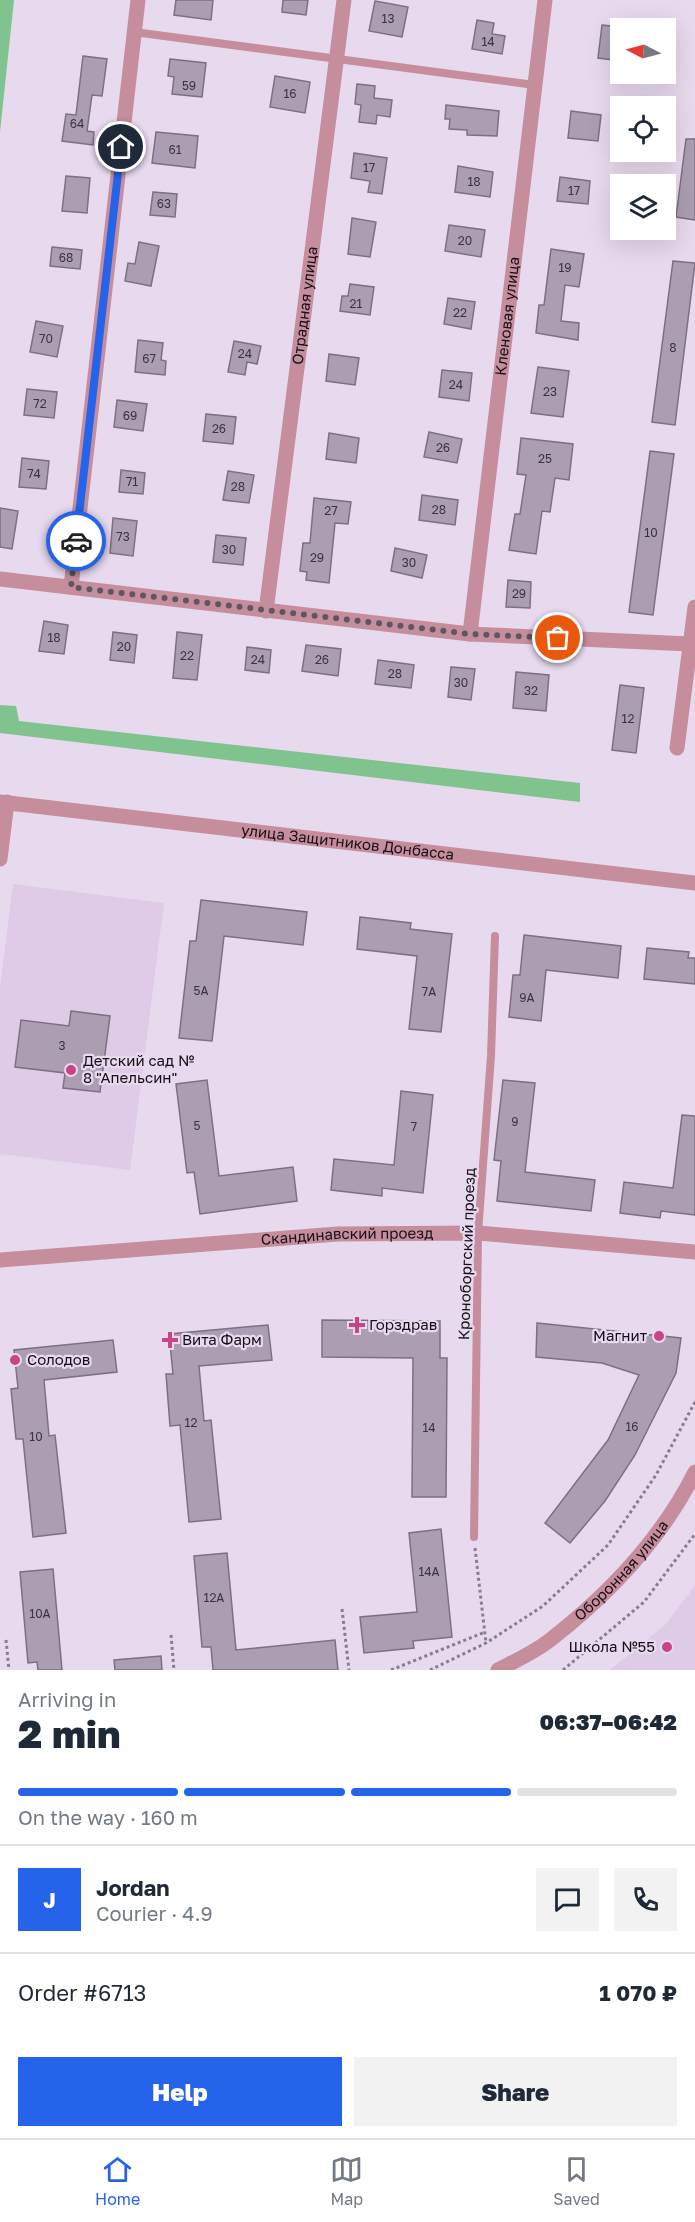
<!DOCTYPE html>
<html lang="en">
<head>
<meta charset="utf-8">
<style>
	:root { --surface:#fff; --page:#f2f2f3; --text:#1f2937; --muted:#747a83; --line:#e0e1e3; --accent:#2563eb }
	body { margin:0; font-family:"Golos Text",sans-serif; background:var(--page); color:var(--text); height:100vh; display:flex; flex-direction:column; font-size:22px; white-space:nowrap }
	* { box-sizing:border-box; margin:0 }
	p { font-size:20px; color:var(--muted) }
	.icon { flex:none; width:33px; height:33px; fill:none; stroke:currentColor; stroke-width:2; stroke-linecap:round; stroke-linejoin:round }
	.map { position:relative; height:1670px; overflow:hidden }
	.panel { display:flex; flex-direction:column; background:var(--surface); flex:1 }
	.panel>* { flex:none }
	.needle { width:39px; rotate:276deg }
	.tools { position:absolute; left:610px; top:18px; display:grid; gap:12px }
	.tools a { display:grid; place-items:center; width:66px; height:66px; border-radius:0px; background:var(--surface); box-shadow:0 6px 24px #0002; font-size:30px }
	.pin { position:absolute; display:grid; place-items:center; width:51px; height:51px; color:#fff; margin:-26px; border:3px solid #fff; border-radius:50%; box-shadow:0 2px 6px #0007 }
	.courier { position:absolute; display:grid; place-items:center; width:60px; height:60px; margin:-30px; border:4px solid #2563eb; border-radius:50%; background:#fff; color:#222; box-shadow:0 2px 8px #0007 }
	.summary em { font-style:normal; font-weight:800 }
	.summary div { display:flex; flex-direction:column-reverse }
	.summary { display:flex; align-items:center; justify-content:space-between; height:102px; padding:0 18px }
	h1 { font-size:39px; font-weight:800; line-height:45px }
	.bar { display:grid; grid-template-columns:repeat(4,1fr); gap:9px 6px; align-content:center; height:72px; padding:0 18px }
	.bar i { height:8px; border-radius:4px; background:var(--line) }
	.bar .current { background:var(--accent) }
	.bar p { grid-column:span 4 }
	.line { display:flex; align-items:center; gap:15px; padding:0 18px; border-top:2px solid var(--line) }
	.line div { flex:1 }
	.round { display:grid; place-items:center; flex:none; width:63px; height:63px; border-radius:0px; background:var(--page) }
	.action { display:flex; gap:12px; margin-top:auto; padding:12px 18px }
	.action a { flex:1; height:69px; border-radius:0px; background:var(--accent); color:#fff; font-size:24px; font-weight:800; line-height:69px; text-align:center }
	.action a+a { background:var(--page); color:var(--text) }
	.menu { display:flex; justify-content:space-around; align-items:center; height:84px; border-top:2px solid var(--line); background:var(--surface); font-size:16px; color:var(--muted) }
	.menu a { display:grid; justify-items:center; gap:3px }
	.menu .current { color:var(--accent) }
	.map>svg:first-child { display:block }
</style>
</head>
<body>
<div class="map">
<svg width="695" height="1670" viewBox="0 0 695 1670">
	<rect width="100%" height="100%" fill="#e7d9ee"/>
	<!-- built -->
	<path fill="#decce7" d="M13,884l151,19 -34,267 -130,-16v-167z
		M695,1585v85h-85l56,-46z"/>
	<!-- forest -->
	<path fill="#81c38f" d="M0,0h14l-14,132z
		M0,705l16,1 3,15 561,62v19l-580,-69z"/>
	<!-- building -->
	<path fill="#ab9eb2" stroke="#7c7082" stroke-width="1.5" d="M176,0h37l-2,20 -37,-5z
		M283,0h25l-2,15 -24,-3z
		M375,1l33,6 -6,30 -33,-6z
		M477,20l17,3 -2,11 13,2 -3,18 -30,-5z
		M602,25l19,2v34l-23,-3z
		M83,56l24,3 -5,37 -10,-1 -5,36 7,1 -1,13 -31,-4 4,-27 10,1z
		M170,59l36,4 -4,34 -30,-3 2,-17 -6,-1z
		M275,76l35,6 -5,31 -35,-6z
		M357,84l18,2 -1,12 18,2 -2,17 -13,-2 -1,9 -17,-2 2,-17 -6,-1z
		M446,105l53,6 -2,25 -30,-1v-5l-18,-1 1,-10h-5z
		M571,111l30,4 -3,26 -30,-3z
		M156,132l42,4 -3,32 -43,-5z
		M686,139h9v81l-19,-3z
		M354,153l33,5 -5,36 -14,-2 2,-11 -19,-3z
		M458,166l35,6 -3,25 -35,-5z
		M66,176l24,2 -3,35 -25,-2z
		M560,177l30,4 -2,23 -31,-3z
		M153,192l24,2 -2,23 -25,-2z
		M352,218l24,4 -6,35 -22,-3z
		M449,225l36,5 -4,27 -36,-6z
		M139,242l20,4 -8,40 -26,-5 3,-18 7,1z
		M52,247l30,3 -2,19 -30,-3z
		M551,249l33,5 -5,33 -14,-2 -4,36 18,2 -1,17 -42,-7 3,-28h5z
		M673,261l22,2 -20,162 -23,-3z
		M350,284l24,3 -4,28 -30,-4 2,-15h6z
		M448,298l27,4 -4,27 -27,-5z
		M36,321l27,5 -6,31 -27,-5z
		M138,340l25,3 -2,17 5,1 -1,14 -30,-3z
		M234,341l27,5 -4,18 -10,-2 -2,13 -17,-3z
		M329,354l30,4 -4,27 -29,-4z
		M538,367l31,4 -6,46 -32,-4z
		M442,370l30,3 -3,28 -30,-4z
		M27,389l30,3 -3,26 -30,-3z
		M117,400l30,4 -4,27 -29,-4z
		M206,414l30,3 -3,27 -30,-3z
		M429,432l33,7 -5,24 -33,-6z
		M329,433l30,5 -3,25 -30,-4z
		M521,438l52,6 -4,36 -14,-2 -5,34 -8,-1 -6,43 -27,-4 6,-36h5l6,-39 -9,-1z
		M650,451l24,3 -21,161 -24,-3z
		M22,458l27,3 -3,28 -27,-2z
		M121,470l24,3 -2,21 -24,-2z
		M228,471l26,4 -5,28 -26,-3z
		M422,495l36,5 -3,25 -36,-5z
		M314,498l37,4 -3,22 -13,-1 -6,60 -23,-3 1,-8 -7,-1 3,-28h7z
		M0,508l18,3 -6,38 -12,-2z
		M113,518l24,3 -4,35 -23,-3z
		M216,535l30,3 -3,27 -30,-3z
		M395,548l32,7 -5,23 -31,-7z
		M508,580l23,2 -1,26 -24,-1z
		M44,621l24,4 -4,29 -25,-3z
		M113,632l24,3 -3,28 -24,-3z
		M177,632l25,3 -5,45 -24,-2z
		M306,645l35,4 -3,27 -36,-5z
		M247,647l24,3 -2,23 -24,-3z
		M378,660l36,5 -3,23 -36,-4z
		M451,667l24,2 -4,31 -23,-3z
		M516,672l33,3 -3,36 -33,-3z
		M620,685l24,3 -8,65 -24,-3z
		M201,900l106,12 -4,33 -79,-9 -12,105 -33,-3 11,-97h6z
		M360,917l51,6 -1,6 42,5 -11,98 -32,-3 8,-73 -60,-7z
		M524,935l97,11 -3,32 -72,-8 -5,51 -32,-4 4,-42h7z
		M647,948l42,4 -1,6h7v26l-51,-5z
		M71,1011l39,5 -10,76 -37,-4 2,-15 -50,-6 6,-47 48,6z
		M207,1080l12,96 74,-9 4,34 -97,13 -6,-42 -7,1 -11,-89z
		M503,1080l32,3 -10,89 70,8 -4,31 -94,-10 4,-40 -7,-1z
		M401,1091l32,4 -10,98 -41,-5v8l-51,-6 3,-31 60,6z
		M682,1115l13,1v99l-34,-4 -1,7 -40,-5 4,-31 49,6z
		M322,1320l118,1v37h7l-1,139h-34l1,-139 -91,-1z
		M537,1323l144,15 -5,35 -41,82 -30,46 -35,42 -25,-20 63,-83 31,-65 -37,-12 -66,-6z
		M268,1325l4,35 -73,6 5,55 7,-1 10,99 -32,3 -9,-97 -10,1 -4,-52h7l-4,-40z
		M113,1340l4,32 -73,8 5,56 6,-1 11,98 -33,4 -10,-98h-7l-5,-50 7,-1 -4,-38z
		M441,1529l11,108 -39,4 1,7 -50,5 -4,-36 57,-5 -8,-79z
		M227,1553l9,97 99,-10 3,30h-125l-2,-23h-9l-8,-91z
		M53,1569l9,101h-24l-1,-8 -9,1 -8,-91z
		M161,1656l1,14h-47l-1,-10z"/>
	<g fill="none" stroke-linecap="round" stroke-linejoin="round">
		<!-- path -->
		<path stroke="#877d8c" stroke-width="3" stroke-dasharray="3 3" stroke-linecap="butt" d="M475,1548l11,95
			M342,1609l7,61
			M171,1635l3,35
			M6,1640l3,30
			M391,1670l94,-38
			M430,1670l56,-27 57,-37 65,-61 48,-70 39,-73
			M563,1670l81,-68 51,-68"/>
		<!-- lane -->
		<path stroke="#c68d9c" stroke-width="8" d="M134,32l401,53
			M474,1537l4,-304 13,-177 4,-120"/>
		<!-- street -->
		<g stroke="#c68d9c" stroke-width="15">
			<path d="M0,579l470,55 220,10"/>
			<path d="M71,587l67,-587"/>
			<path id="s1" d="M266,611l78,-611"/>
			<path id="s2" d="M470,634l75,-634"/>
			<path d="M677,748l18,-141"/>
			<path id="s3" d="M0,802l695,81"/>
			<path d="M0,859l7,-57"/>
			<path id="s4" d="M0,1260l338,-26 140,-1 217,19"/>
			<path id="s5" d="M498,1670c17,-9 37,-18 52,-30 58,-45 112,-102 145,-168"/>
		</g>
	</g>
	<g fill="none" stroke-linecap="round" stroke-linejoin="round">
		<!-- done -->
		<path stroke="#5e5662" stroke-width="6" stroke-dasharray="0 10.8" d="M76,541l-5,46 399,47 88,4"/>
		<!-- route -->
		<path stroke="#2563eb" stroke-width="8" d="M76,541l45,-394"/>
	</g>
	<!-- markers -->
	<g fill="#c84387" stroke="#e7d9ee" stroke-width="2">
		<circle cx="71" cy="1070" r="6"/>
		<path d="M354 1316h6v6h6v6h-6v6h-6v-6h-6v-6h6z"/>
		<circle cx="659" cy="1336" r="6"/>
		<path d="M167 1331h6v6h6v6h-6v6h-6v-6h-6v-6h6z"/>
		<circle cx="15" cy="1360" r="6"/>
		<circle cx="667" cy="1647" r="6"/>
	</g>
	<g text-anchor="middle" stroke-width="4.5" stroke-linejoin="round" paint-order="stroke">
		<!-- number labels -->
		<g font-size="12" fill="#3a343e">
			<text x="388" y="23">13</text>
			<text x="488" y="46">14</text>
			<text x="189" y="90">59</text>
			<text x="290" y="98">16</text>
			<text x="77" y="128">64</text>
			<text x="175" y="154">61</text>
			<text x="369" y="172">17</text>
			<text x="474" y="186">18</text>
			<text x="574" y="195">17</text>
			<text x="164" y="208">63</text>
			<text x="465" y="245">20</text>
			<text x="66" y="262">68</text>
			<text x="565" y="272">19</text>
			<text x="356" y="308">21</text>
			<text x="460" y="317">22</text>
			<text x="46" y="343">70</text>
			<text x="673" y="352">8</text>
			<text x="245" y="358">24</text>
			<text x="149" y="363">67</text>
			<text x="456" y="389">24</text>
			<text x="550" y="396">23</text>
			<text x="40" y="408">72</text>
			<text x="130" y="420">69</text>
			<text x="219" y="433">26</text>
			<text x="443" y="452">26</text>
			<text x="545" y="463">25</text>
			<text x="34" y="478">74</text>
			<text x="132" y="486">71</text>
			<text x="238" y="491">28</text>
			<text x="439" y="514">28</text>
			<text x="331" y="515">27</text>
			<text x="651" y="537">10</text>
			<text x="123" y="541">73</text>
			<text x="229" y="554">30</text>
			<text x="317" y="562">29</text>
			<text x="409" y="567">30</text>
			<text x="519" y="598">29</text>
			<text x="54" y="642">18</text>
			<text x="124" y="651">20</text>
			<text x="187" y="660">22</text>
			<text x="258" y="664">24</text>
			<text x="322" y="664">26</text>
			<text x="395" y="678">28</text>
			<text x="461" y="687">30</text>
			<text x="531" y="695">32</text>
			<text x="628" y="723">12</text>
			<text x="201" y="995">5А</text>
			<text x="429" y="996">7А</text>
			<text x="527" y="1002">9А</text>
			<text x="62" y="1050">3</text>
			<text x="515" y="1126">9</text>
			<text x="197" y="1130">5</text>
			<text x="414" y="1131">7</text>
			<text x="191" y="1427">12</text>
			<text x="632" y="1431">16</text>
			<text x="429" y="1432">14</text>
			<text x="36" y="1441">10</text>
			<text x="429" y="1576">14А</text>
			<text x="214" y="1602">12А</text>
			<text x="40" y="1618">10А</text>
		</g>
		<!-- street labels -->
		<g font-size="15" fill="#151017" stroke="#e7d9ee">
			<text dy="5" stroke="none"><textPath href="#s1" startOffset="308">Отрадная улица</textPath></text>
			<text dy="5" stroke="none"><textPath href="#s2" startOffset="320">Кленовая улица</textPath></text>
			<text dy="5" stroke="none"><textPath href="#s3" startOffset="350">улица Защитников Донбасса</textPath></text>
			<text dy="5" stroke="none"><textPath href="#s4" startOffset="348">Скандинавский проезд</textPath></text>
			<text transform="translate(467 1254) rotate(-88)" y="5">Кроноборгский проезд</text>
			<text dy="5" stroke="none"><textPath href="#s5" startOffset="160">Оборонная улица</textPath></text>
		</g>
		<!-- poi labels -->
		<g font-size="15" fill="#151017" stroke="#e7d9ee" text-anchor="start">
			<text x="83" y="1066">Детский сад №<tspan x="83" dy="17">8 "Апельсин"</tspan></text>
			<text x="369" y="1330">Горздрав</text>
			<text x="647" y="1341" text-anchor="end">Магнит</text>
			<text x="182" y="1345">Вита Фарм</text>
			<text x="27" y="1365">Солодов</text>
			<text x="655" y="1652" text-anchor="end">Школа №55</text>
		</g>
	</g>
</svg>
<div class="tools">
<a><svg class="needle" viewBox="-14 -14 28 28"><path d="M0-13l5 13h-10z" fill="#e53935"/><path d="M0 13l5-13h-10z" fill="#747a83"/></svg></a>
<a><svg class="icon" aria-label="locate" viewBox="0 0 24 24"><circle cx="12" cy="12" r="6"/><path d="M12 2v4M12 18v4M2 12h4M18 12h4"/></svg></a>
<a><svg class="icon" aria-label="layers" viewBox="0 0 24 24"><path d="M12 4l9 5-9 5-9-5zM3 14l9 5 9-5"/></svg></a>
</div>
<div class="pin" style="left:558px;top:638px;background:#ea580c"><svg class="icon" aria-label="bag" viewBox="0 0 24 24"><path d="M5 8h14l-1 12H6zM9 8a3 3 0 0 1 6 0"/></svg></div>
<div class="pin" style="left:121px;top:147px;background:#1f2937"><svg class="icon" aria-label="home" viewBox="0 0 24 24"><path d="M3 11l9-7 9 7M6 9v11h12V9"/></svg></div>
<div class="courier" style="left:76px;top:541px"><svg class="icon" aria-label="car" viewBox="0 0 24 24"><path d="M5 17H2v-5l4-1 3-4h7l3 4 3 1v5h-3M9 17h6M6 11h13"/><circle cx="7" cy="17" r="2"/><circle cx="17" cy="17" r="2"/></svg></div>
</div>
<section class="panel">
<div class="summary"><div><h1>2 min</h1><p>Arriving in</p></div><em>06:37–06:42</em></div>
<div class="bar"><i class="current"></i><i class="current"></i><i class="current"></i><i></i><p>On the way · 160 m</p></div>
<div class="line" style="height:108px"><b class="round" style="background:var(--accent);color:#fff">J</b><div><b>Jordan</b><p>Courier · 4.9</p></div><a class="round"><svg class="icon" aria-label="chat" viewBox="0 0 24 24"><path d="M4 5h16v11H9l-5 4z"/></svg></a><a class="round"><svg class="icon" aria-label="phone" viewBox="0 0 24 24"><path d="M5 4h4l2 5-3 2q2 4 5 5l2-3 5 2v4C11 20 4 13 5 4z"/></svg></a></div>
<div class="line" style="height:78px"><div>Order #6713</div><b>1 070 ₽</b></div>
<div class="action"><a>Help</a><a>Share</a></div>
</section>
<nav class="menu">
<a class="current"><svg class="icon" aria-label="home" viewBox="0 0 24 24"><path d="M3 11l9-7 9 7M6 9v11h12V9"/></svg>Home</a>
<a><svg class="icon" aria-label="map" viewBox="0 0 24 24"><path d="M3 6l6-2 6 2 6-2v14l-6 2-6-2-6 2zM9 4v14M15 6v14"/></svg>Map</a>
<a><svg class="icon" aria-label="saved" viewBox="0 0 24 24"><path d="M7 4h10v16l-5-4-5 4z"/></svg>Saved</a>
</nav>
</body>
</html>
